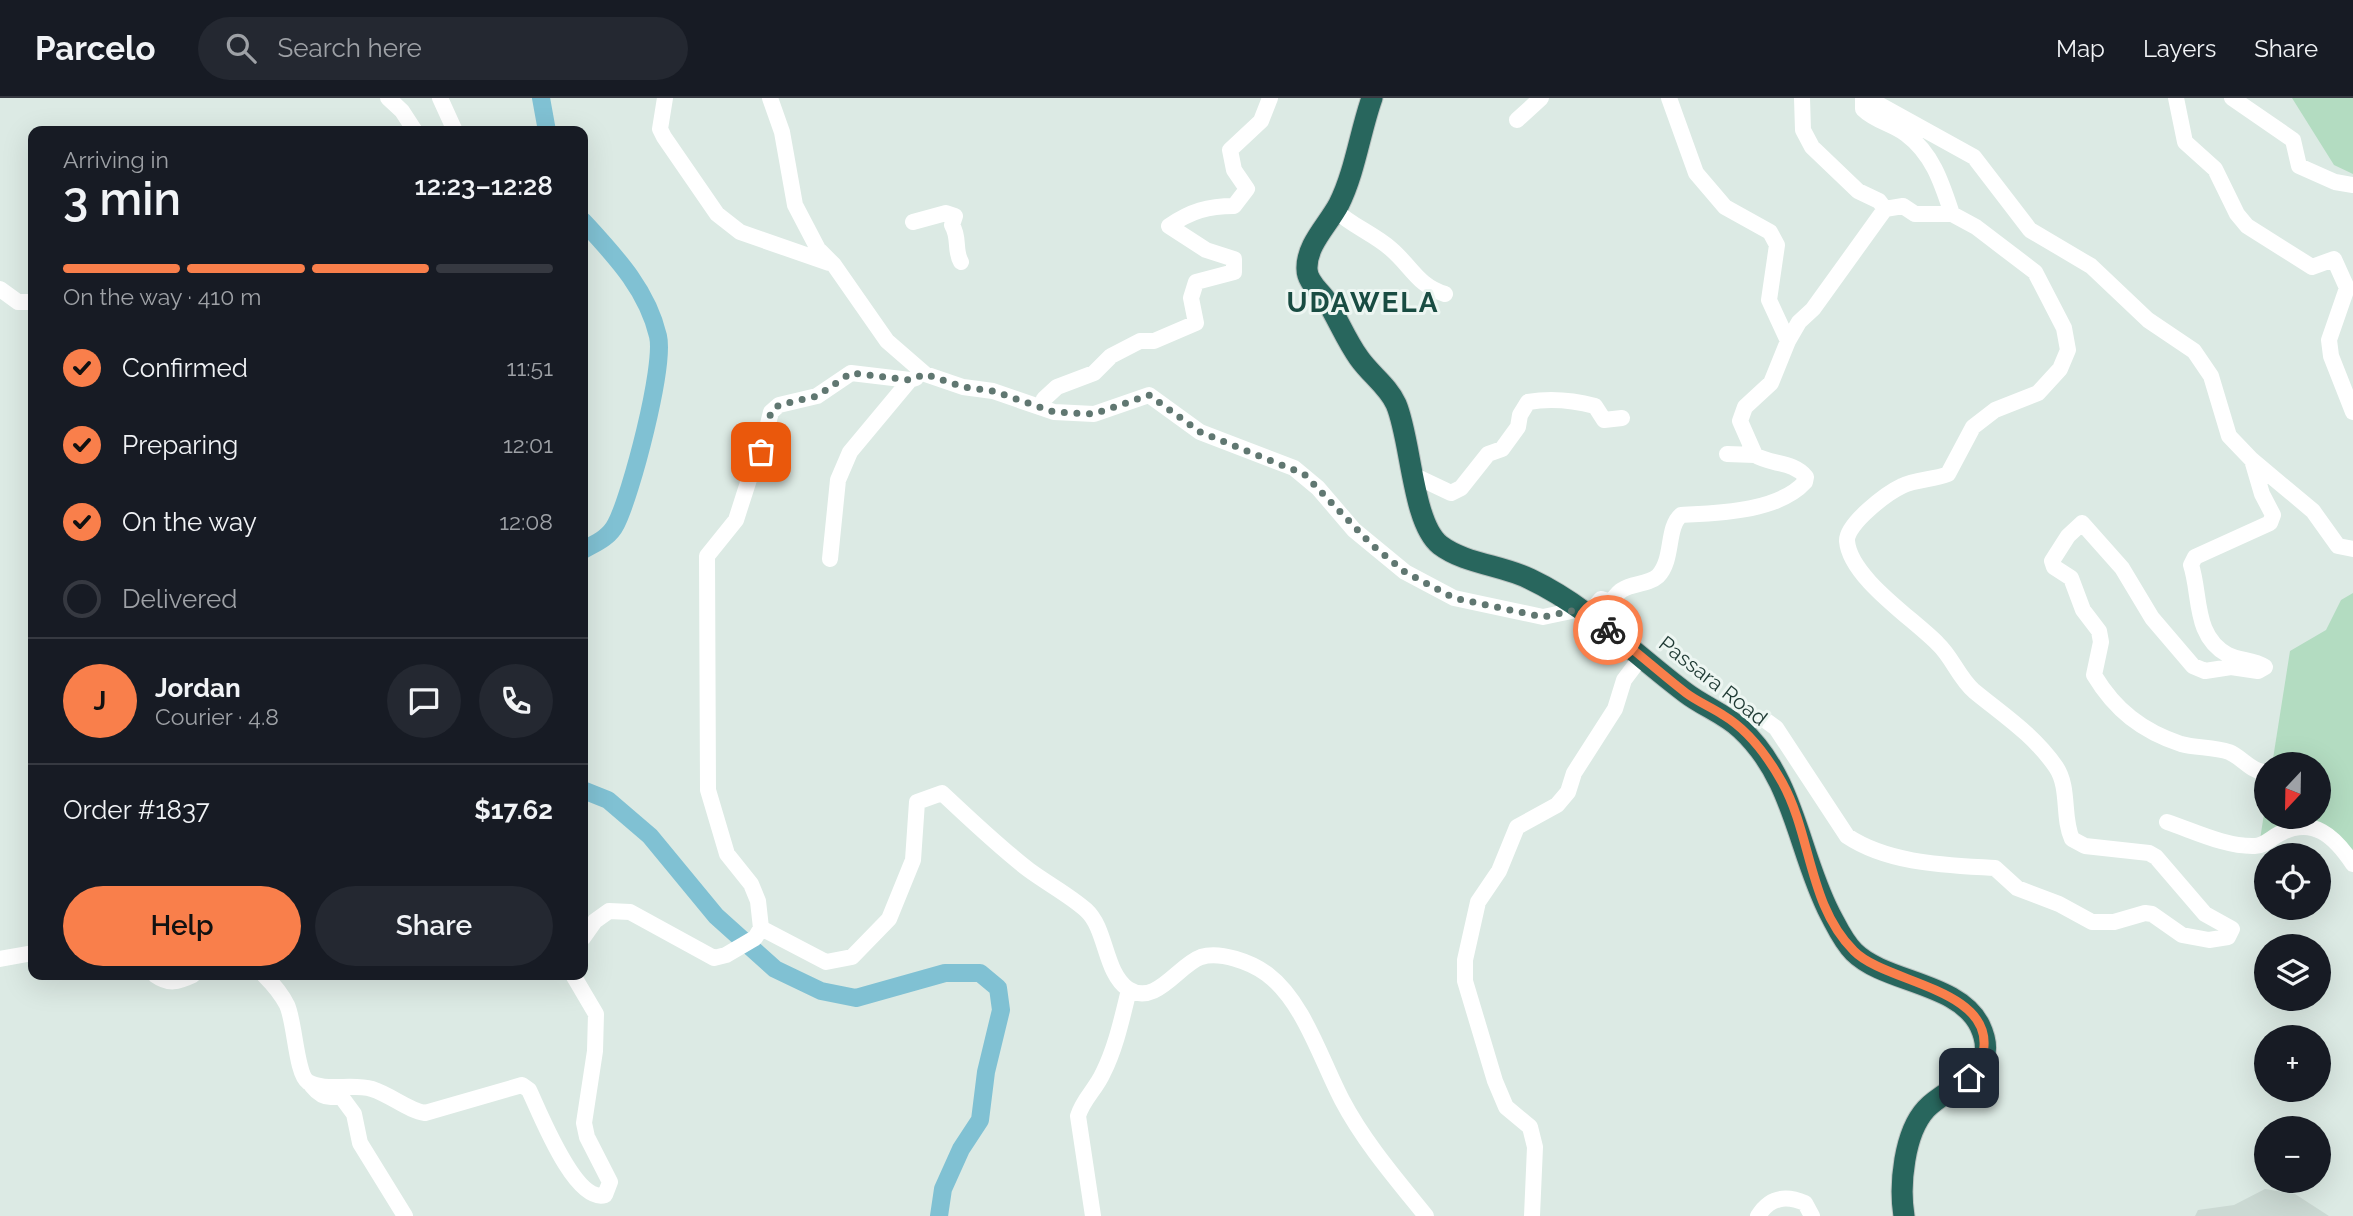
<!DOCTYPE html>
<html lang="en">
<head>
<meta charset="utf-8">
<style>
	:root { --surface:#171b24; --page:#242831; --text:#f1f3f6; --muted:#9ea1a6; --line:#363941; --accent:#f97f4b }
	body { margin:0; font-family:Raleway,sans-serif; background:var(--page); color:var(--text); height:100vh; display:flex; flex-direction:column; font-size:26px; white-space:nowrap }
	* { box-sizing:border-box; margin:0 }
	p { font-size:23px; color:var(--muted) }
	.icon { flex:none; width:38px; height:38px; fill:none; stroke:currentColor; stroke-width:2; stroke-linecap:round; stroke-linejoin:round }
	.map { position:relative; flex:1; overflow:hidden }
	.details { position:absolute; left:28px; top:28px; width:560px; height:854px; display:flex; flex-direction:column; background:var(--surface); border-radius:14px; box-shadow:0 7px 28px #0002 }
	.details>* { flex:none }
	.needle { width:46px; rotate:202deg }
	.fabs { position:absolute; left:2254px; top:654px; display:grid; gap:14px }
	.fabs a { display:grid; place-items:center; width:77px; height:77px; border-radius:50%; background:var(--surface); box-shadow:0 7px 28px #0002; font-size:35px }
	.pin { position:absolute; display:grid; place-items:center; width:60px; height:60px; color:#fff; margin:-30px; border-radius:14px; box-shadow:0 4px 10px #0006 }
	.courier { position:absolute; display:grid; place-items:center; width:70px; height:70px; margin:-35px; border:5px solid #f97f4b; border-radius:50%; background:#fff; color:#222; box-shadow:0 2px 9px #0007 }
	.headline em { font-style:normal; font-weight:600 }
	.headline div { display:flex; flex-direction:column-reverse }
	.headline { display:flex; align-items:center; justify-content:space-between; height:119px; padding:0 35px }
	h1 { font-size:46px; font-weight:600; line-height:52px }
	.bar { display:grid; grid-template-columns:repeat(4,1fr); gap:10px 7px; align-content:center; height:84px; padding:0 35px }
	.bar i { height:9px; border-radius:5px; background:var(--line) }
	.bar .selected { background:var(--accent) }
	.bar p { grid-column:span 4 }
	.line { display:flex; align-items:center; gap:18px; padding:0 35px; border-top:2px solid var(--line) }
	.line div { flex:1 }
	.round { display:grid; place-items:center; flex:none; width:74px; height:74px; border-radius:37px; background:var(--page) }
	ol { padding:0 35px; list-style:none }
	li { display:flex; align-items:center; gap:21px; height:77px }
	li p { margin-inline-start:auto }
	li .icon { padding:7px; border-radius:50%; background:var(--accent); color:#111; stroke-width:4 }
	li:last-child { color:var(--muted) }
	li i { width:38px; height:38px; border:4px solid var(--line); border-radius:50% }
	.cta { display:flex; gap:14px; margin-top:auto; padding:14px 35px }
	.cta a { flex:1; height:80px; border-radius:42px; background:var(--accent); color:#111; font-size:28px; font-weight:600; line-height:80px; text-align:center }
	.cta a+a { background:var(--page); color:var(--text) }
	header { display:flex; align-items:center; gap:42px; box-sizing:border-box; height:98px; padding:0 35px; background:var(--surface); border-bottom:2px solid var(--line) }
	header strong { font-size:33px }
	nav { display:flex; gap:38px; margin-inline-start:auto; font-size:24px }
	.search { width:490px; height:63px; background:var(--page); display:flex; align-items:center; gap:18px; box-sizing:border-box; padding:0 24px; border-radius:38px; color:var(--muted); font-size:26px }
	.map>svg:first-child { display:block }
</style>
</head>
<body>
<header>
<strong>Parcelo</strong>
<div class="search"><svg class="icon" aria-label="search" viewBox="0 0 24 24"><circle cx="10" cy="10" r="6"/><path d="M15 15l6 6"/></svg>Search here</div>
<nav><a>Map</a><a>Layers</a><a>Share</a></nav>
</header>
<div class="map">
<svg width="2353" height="1118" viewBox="0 0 2353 1118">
	<rect width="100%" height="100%" fill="#dceae4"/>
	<!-- built -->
	<path fill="#cbd9d3" d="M2265,1091l30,5 34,22h-134l3,-6 36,-5z"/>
	<!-- green -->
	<path fill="#b3dcc1" d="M2292,0h61v76l-19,-9z
		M2353,495v271l-47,-38 -47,20 7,-45v16h53v-52h-47l18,-114 36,-21 15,-30z"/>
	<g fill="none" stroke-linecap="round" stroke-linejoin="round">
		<!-- river -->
		<path stroke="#80c1d3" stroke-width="18" d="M541,0l6,33
			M583,123c32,35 64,68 75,115 7,30 -27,159 -42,188 -7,14 -20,19 -33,26
			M583,692l25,10 42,36 66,80 59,53 46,22 35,7 89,-25h35l18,15 3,22 -15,62 -6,48 -19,29 -18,40 -4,27"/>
		<!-- highway casing -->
		<g stroke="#bcc4c2" stroke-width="23">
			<path id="highway" d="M1372,0c-12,34 -17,74 -33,106 -11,21 -33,41 -32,65 0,13 12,21 19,31 12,19 20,40 33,58 11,16 29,28 37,46 15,34 16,119 44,141 25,19 62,20 90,34 59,28 104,75 156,114 17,13 39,21 55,36 54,50 57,123 89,185 7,13 13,27 24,38 31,31 105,30 126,74 23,49 -31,58 -54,83 -22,24 -27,76 -22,107"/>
		</g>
		<!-- minor -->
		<path stroke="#fff" stroke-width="16" d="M388,0l14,13 13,20
			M440,0l15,33
			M665,0l-5,31 4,8 53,77 23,18 89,31
			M770,0l12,34 13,73 23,44 16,16 53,76 38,33 38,13 30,4 61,21 40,2 55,-19 51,37 94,36 24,20 36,42 51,42 49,26 89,19 38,-8
			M1669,0l27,75 29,34 45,25 7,13 -8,55 19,41 -17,42 -26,24 -5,14 15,34 -28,-1
			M1802,0l1,32 9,17 46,44 21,10 6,8
			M2176,0l9,44 30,27 22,45 10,12 65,41 22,-8 13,29 -18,52 2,16 22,56
			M2232,0l61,42 6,26 36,16 18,3
			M1863,2l17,5 94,52 56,73 61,36 57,54 46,31 17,25 18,60 23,24 61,51 25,35 15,3
			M1517,22l24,-22
			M1335,112c17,16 39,24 56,39 20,17 27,37 54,45
			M913,124l33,-9 9,3 -3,9c8,13 2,25 9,37
			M0,191l18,13h15
			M1788,243l11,-19 14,-13 72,-100 18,-3 12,8h37
			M1044,301l13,-12 37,-14 17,-17 29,-15h14l42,-18 -5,-25 5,-16 38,-10v-13l-28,-9 -37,-24c22,-15 39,-20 65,-20l13,-17 -13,-19 -4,-20 31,-29 9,-23
			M2252,362l10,34 11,21 -3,8 -75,34 -4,8c10,30 2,71 37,90 12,6 25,4 37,12l-7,4 -27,-4 -26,4 -12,-5 -41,-48 -30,-50 -40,-45 -14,13 -16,25 2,6 17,11 12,32 16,21 2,11 -7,33c21,35 48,56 87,69 15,4 33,3 48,8 13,5 23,21 37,20
			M1413,377l38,18 10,-5 27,-34 14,-5 16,-22 2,-12 8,-13c24,-4 44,-2 67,4l9,14 18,-2
			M830,461l8,-79 12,-28 60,-72 6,-2
			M1589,516l12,-15 10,3c3,-4 7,-10 11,-12 10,-7 26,-5 36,-14 16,-17 8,-48 23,-61 36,-2 97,-3 124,-33l1,-5c-13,-16 -35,-12 -51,-22
			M1741,631l14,-11 10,2 11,8 71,108c42,28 99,29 148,32l22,20 42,16 33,18h22l31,-9 7,1 30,21 27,5 19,-3 4,-8 -27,-15 -49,-57 -7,-4 -64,-7 -13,-7c-10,-22 -2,-51 -16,-72 -23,-33 -53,-52 -82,-76 -15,-13 -22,-34 -36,-47 -24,-25 -88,-66 -91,-103 -1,-17 40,-48 55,-55 13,-7 32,-6 46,-12l25,-47 22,-17 43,-17 22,-24 8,-19 -4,-22 -29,-56 -59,-45 -24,-13c-10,-30 -19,-60 -46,-80 -13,-10 -31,-13 -43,-25v-11
			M2319,690h1
			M2167,724c27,9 59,25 88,24 9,0 16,-8 24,-12 34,-19 56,3 74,30
			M761,830l65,34 26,-5 37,-38 24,-59 4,-58 25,-9c28,26 57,54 87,77 19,14 40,25 57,40 21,19 18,62 42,79 28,18 50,-24 73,-32 19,-6 50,5 66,17 37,28 54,86 75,126 22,42 55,80 84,116
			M583,840l12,-17 14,-10 21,1 84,46 12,-3 29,-17 6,-10 -3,-27 -7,-17 -24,-30 -19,-64 -1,-234 29,-36 18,-56 7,-12 10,-40 8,-7 38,-9 34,-23 59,7
			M0,861l33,-6
			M155,877c14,10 23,7 38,0
			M264,877c9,9 17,18 23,30 8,17 9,69 21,77 17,10 44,1 64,7 19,6 37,22 53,24l97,-28 7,5c11,23 46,114 76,105l5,-13 -23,-45 -3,-14 11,-72 1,-37 -23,-39
			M312,988c8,10 16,14 28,9l14,19 6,29 45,73
			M1093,1118l-15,-100c5,-17 18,-27 25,-43 13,-26 19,-55 26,-83
			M1532,1118l3,-69 -5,-20 -24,-20 -11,-26 -30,-100v-21l13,-58 21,-31 18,-44 40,-22 11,-13 6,-19 41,-64 9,-29 18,-24
			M1758,1118c12,-19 28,-21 47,-13l7,13"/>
		<!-- highway -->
		<use href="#highway" stroke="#28665d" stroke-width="21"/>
	</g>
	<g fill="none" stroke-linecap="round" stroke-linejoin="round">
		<!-- done -->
		<path stroke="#607771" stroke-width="7" stroke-dasharray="0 12.6" d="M761,354l10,-40 8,-7 38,-9 34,-23 59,7 15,-6 38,13 30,4 61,21 40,2 55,-19 51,37 104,42 67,70 34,28 49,26 89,19 38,-8 27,21"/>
		<!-- route -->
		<path stroke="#f97f4b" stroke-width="9" d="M1608,532c27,20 52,43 78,63 12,9 25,14 37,22 25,15 45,42 59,67 30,54 26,123 72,169 30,31 134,37 130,95 -1,14 -5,22 -15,32"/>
	</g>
	<g text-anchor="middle" stroke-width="6" stroke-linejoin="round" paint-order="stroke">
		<!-- street labels -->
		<g font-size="21" fill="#1e3933" stroke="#edf6f2">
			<text transform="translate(1713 583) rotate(38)" y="7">Passara Road</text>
		</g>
		<!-- district labels -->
		<g font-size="28" font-weight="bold" letter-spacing="2" fill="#194c42" stroke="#edf6f2">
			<text x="1363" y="214">UDAWELA</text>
		</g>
	</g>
</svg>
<div class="fabs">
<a><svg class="needle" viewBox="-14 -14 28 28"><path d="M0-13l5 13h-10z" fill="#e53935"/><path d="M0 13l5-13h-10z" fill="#9ea1a6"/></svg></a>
<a><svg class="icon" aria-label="locate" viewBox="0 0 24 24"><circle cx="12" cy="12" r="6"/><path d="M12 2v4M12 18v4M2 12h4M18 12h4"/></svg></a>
<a><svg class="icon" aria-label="layers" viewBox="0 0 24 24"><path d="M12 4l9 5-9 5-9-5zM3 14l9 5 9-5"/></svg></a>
<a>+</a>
<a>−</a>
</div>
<div class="pin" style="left:761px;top:354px;background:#ea580c"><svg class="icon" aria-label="bag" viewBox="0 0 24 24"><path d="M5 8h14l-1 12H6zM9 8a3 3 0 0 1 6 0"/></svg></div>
<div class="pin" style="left:1969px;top:980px;background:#1f2937"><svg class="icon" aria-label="home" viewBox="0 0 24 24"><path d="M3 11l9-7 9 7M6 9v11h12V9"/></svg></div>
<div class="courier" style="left:1608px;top:532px"><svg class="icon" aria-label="bike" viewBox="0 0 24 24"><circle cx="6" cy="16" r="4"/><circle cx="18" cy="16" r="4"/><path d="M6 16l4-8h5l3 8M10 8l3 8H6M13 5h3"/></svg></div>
<section class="details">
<div class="headline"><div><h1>3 min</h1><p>Arriving in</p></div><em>12:23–12:28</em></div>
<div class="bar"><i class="selected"></i><i class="selected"></i><i class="selected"></i><i></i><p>On the way · 410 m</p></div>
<ol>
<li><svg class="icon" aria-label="check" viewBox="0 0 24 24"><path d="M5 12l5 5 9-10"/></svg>Confirmed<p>11:51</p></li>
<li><svg class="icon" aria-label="check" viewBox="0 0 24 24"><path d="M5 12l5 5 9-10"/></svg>Preparing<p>12:01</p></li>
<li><svg class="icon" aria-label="check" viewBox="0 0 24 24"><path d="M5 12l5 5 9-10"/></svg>On the way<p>12:08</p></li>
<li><i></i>Delivered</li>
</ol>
<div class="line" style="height:126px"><b class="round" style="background:var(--accent);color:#111">J</b><div><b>Jordan</b><p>Courier · 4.8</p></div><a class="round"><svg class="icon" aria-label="chat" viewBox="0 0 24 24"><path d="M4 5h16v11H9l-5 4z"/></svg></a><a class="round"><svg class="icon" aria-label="phone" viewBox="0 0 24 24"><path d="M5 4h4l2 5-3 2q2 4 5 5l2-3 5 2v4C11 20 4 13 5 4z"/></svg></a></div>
<div class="line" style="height:91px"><div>Order #1837</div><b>$17.62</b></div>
<div class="cta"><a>Help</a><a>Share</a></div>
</section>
</div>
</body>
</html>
